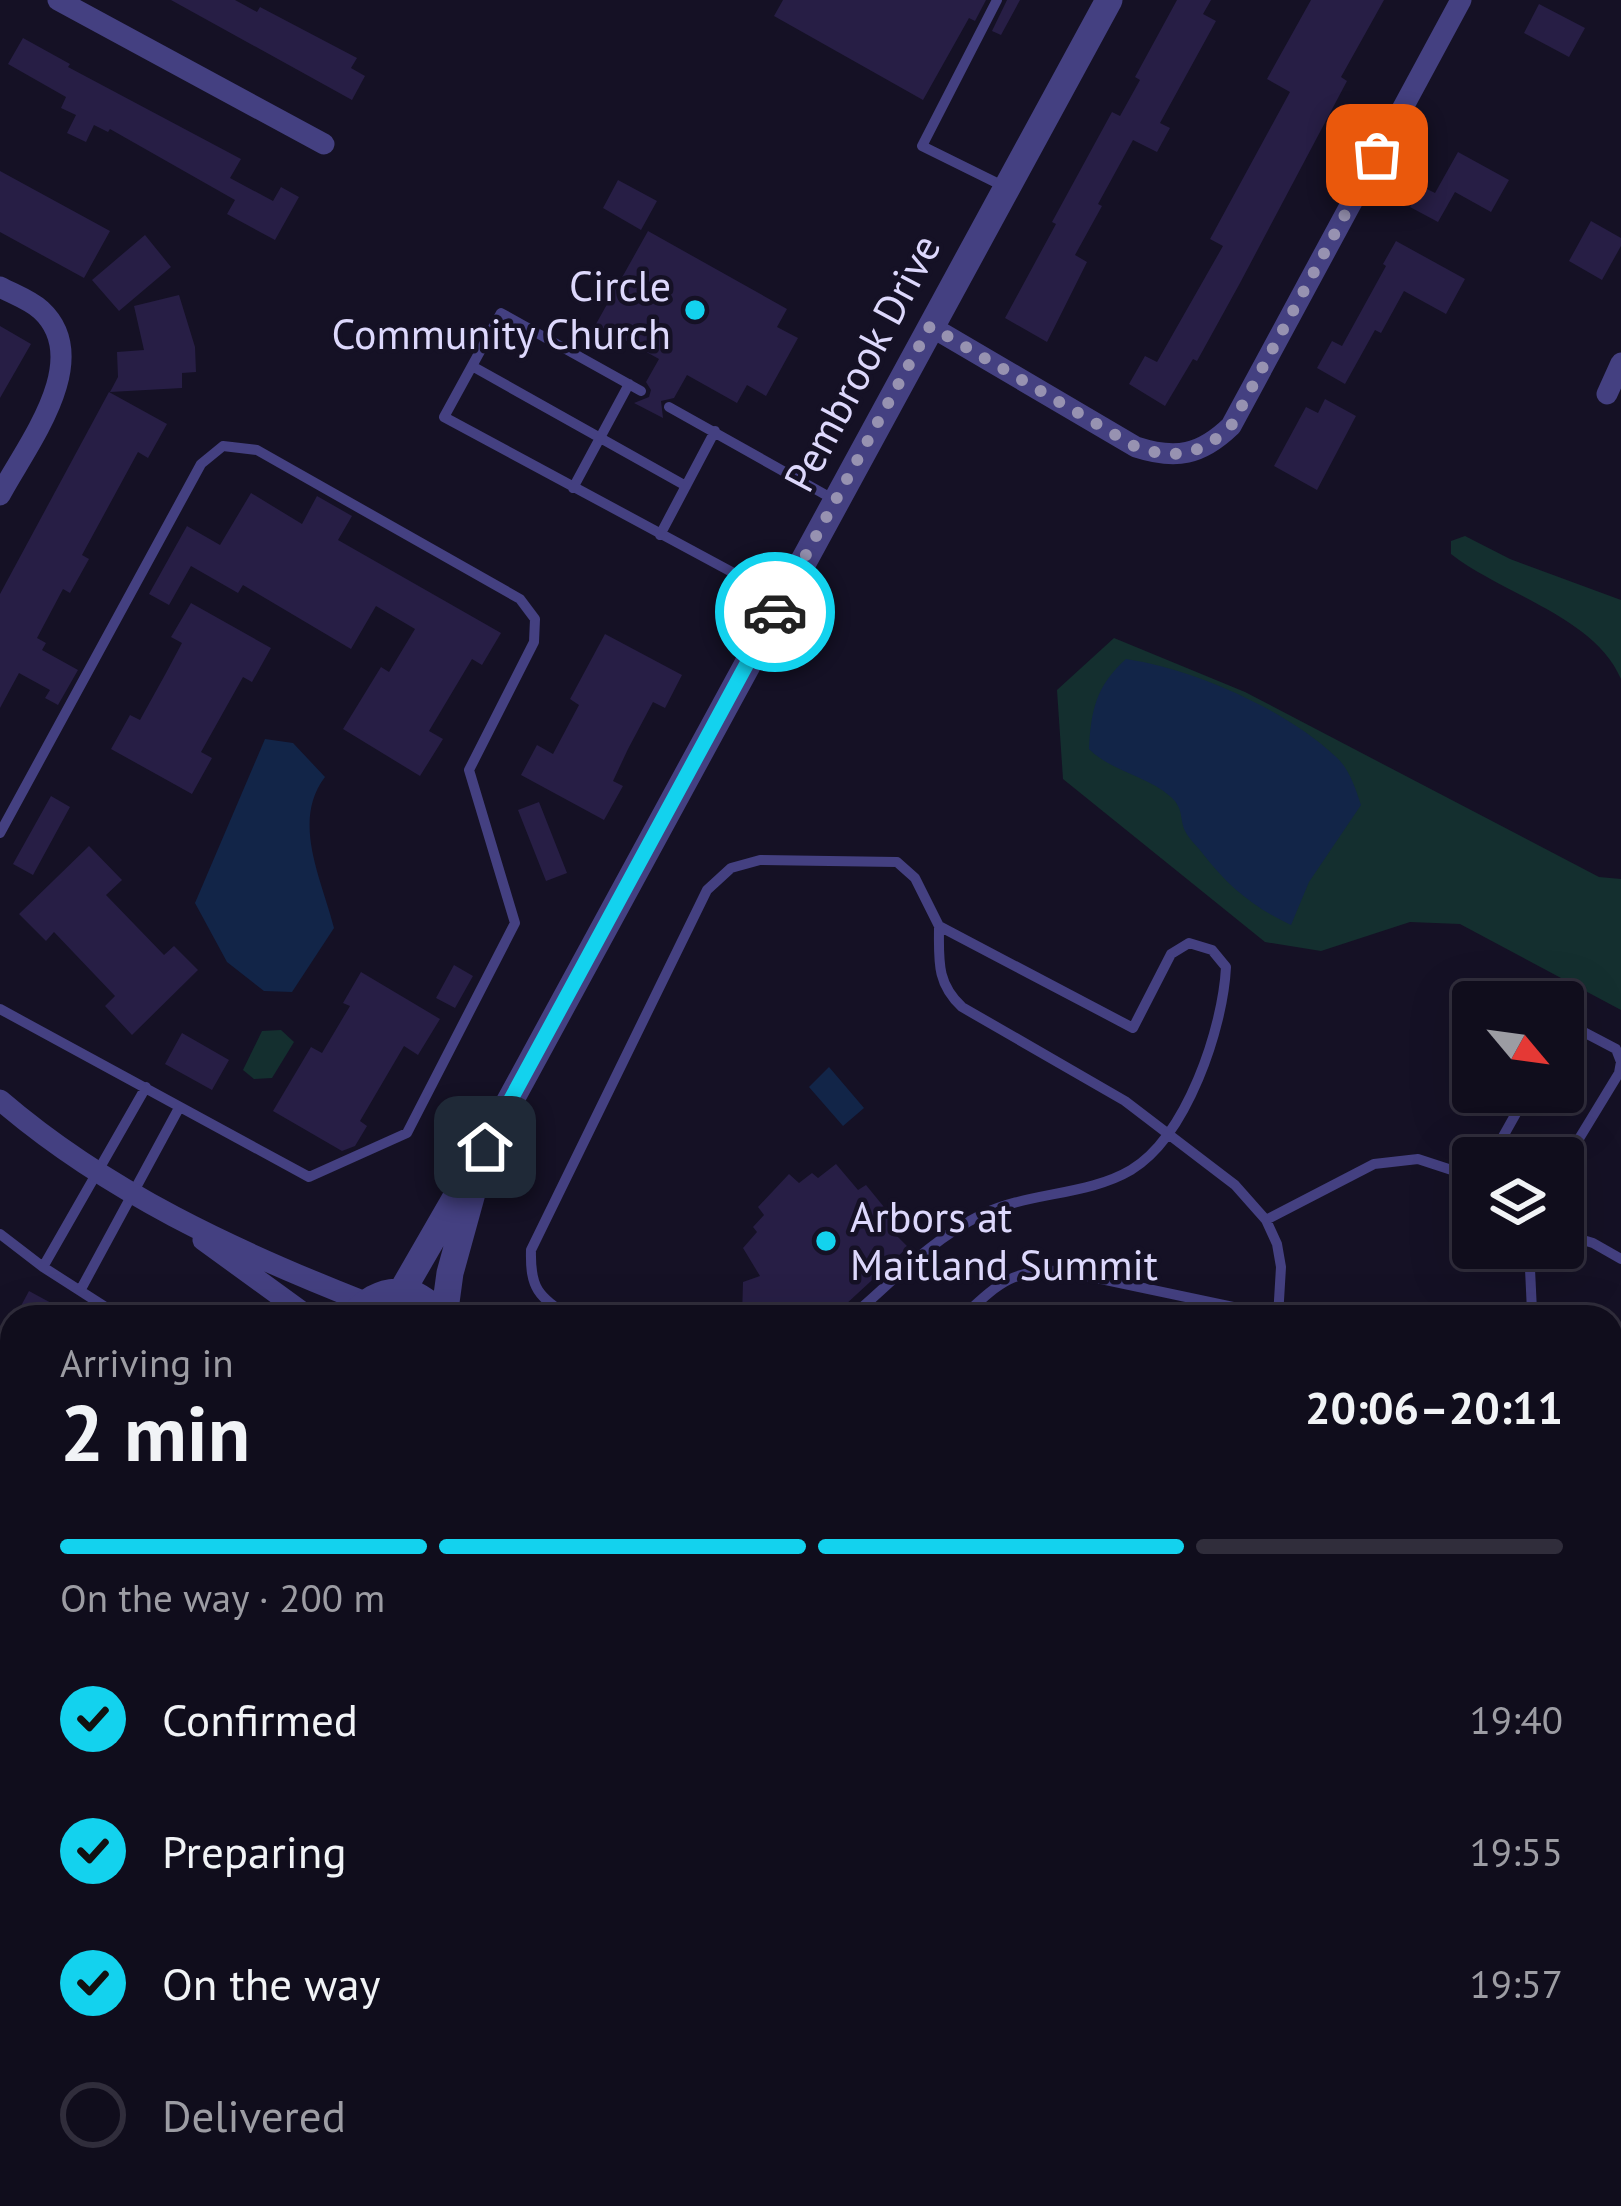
<!DOCTYPE html>
<html lang="en">
<head>
<meta charset="utf-8">
<style>
	:root { --surface:#100d1c; --page:#191625; --text:#f1f3f6; --muted:#9c9ca3; --line:#302d3b; --accent:#13d2ee }
	body { margin:0; font-family:"PT Sans",sans-serif; background:var(--page); color:var(--text); height:100vh; display:flex; flex-direction:column; font-size:45px; white-space:nowrap }
	* { box-sizing:border-box; margin:0 }
	p { font-size:39px; color:var(--muted) }
	.icon { flex:none; width:66px; height:66px; fill:none; stroke:currentColor; stroke-width:2; stroke-linecap:round; stroke-linejoin:round }
	.map { position:relative; flex:1; overflow:hidden }
	.drawer { position:absolute; left:0px; top:1305px; width:1623px; height:903px; display:flex; flex-direction:column; background:var(--surface); border-radius:36px 36px 0 0; box-shadow:0 12px 48px #0002,0 0 0 3px var(--line) }
	.drawer>* { flex:none }
	.needle { width:78px; rotate:119deg }
	.controls { position:absolute; left:1452px; top:981px; display:grid; gap:24px }
	.controls a { display:grid; place-items:center; width:132px; height:132px; border-radius:12px; background:var(--surface); box-shadow:0 12px 48px #0002,0 0 0 3px var(--line); font-size:60px }
	.pin { position:absolute; display:grid; place-items:center; width:102px; height:102px; color:#fff; margin:-51px; border-radius:24px; box-shadow:0 6px 18px #0006 }
	.courier { position:absolute; display:grid; place-items:center; width:120px; height:120px; margin:-60px; border:9px solid #13d2ee; border-radius:50%; background:#fff; color:#222; box-shadow:0 3px 15px #0007 }
	.head em { font-style:normal; font-weight:700 }
	.head div { display:flex; flex-direction:column-reverse }
	.head { display:flex; align-items:center; justify-content:space-between; height:204px; padding:0 60px }
	h1 { font-size:78px; font-weight:700; line-height:90px }
	.bar { display:grid; grid-template-columns:repeat(4,1fr); gap:18px 12px; align-content:center; height:144px; padding:0 60px }
	.bar i { height:15px; border-radius:9px; background:var(--line) }
	.bar .current { background:var(--accent) }
	.bar p { grid-column:span 4 }
	ol { padding:0 60px; list-style:none }
	li { display:flex; align-items:center; gap:36px; height:132px }
	li p { margin-inline-start:auto }
	li .icon { padding:12px; border-radius:50%; background:var(--accent); color:#111; stroke-width:4 }
	li:last-child { color:var(--muted) }
	li i { width:66px; height:66px; border:6px solid var(--line); border-radius:50% }
	.map>svg:first-child { display:block }
</style>
</head>
<body>
<div class="map">
<svg width="1621" height="2206" viewBox="0 0 1621 2206">
	<rect width="100%" height="100%" fill="#151125"/>
	<!-- green -->
	<path fill="#142f2f" d="M1465,536l45,23 111,41v79c-26,-62 -119,-85 -170,-125v-13z
		M1114,638l131,54 354,185 22,2v131l-161,-86 -50,-2 -89,29 -56,-9 -202,-163 -6,-89z
		M281,1030l13,12 -22,36 -18,1 -11,-9 19,-39z"/>
	<!-- water -->
	<path fill="#122548" d="M1126,659c67,10 159,50 209,97 14,12 20,31 26,49l-52,77 -18,43c-38,-18 -62,-38 -88,-71 -5,-7 -14,-15 -18,-23 -6,-14 -1,-22 -14,-34 -25,-22 -59,-25 -82,-48 2,-39 7,-63 37,-90z
		M265,739l28,4 32,34c-34,44 -3,103 9,151l-42,64 -28,-1 -37,-29 -32,-59z
		M829,1067l35,41 -21,18 -34,-39z
		M0,1429l12,12v31l-12,13z"/>
	<!-- building -->
	<path fill="#271e45" d="M171,0h64l22,12 3,-5 97,51 -6,10 14,8 -13,24z
		M783,0h203l-11,21 -6,-3 -46,82 -149,-84z
		M1007,0h13l-19,35 -9,-4z
		M1177,0h34l-8,14 13,7 -56,102 10,5 -13,24 -24,-12 -35,64 4,2 -27,49 12,7 -40,80 -42,-24 51,-94 -4,-2 60,-110 8,4 20,-36 -5,-3z
		M1311,0h73l-43,77 6,4 -107,202 -43,78 -4,-2 -28,47 -36,-22 16,-28 12,6 66,-116 -13,-7 80,-147 -23,-13z
		M1539,4l46,24 -16,29 -45,-24z
		M23,38l47,26 -2,3 173,92 -11,19 43,23 8,-14 18,10 -24,43 -48,-26 8,-14 -125,-71 -2,3 -14,-7 -8,17 -19,-9 9,-18 -15,-7 5,-11 -58,-33z
		M1458,152l51,28 -18,32 -36,-20 -17,30 -28,-15 11,-21 14,7z
		M0,171l110,60 -26,47 -84,-46z
		M618,180l39,21 -16,29 -38,-22z
		M1591,221l30,17v8l-19,34 -33,-19z
		M648,231l139,78 -10,18 21,11 -32,58 -19,-11 -10,18 -50,-28 -13,23 -13,3 2,17 -29,-15 15,-6 2,-7 -5,-8 13,-23 -63,-35z
		M145,235l26,32 -52,44 -27,-31z
		M1396,241l69,38 -19,35 -42,-23 -23,42 -6,-3 -30,54 -28,-16 15,-27 10,5 44,-80 -3,-2z
		M179,295l16,52 1,25 -14,1v15l-72,4 8,-15 -1,-25 27,-2 -10,-44z
		M0,326l31,18 -31,54z
		M109,392l58,32 -19,34 -10,-6 -56,103 7,4 -19,34 -7,-4 -26,49 9,5 -4,7 36,20 -20,35 -13,-7 5,-8 -31,-17 -19,35v-114z
		M1325,399l31,17 -39,74 -43,-24 32,-59 12,6z
		M251,493l51,31 15,-28 35,20 -14,24 163,93 -19,32 -10,-6 -43,72 14,8 -23,37 -77,-47 38,-62 8,5 26,-43 -39,-23 -25,43 -108,-64 -5,8 -47,-27 -22,39 -20,-11 38,-68 33,19z
		M191,603l80,45 -19,34 -9,-5 -42,75 11,6 -20,36 -81,-45 19,-34 10,5 26,-47 16,-30 -11,-6z
		M605,634l77,41 -17,33 -12,-6 -25,47 -15,32 10,5 -19,34 -83,-45 16,-30 16,9 26,-49 -9,-6z
		M51,796l19,11 -37,68 -20,-11z
		M539,802l28,71 -21,8 -28,-71z
		M89,846l33,34 -16,15 58,60 10,-9 24,24 -66,65 -27,-29 10,-10 -61,-64 -8,9 -27,-27z
		M454,965l19,11 -18,32 -19,-10z
		M361,972l79,47 -22,36 -14,-9 -44,75 7,5 -12,20 -13,5 -69,-40 38,-64 11,6 28,-47 -7,-3z
		M182,1033l47,27 -17,30 -47,-26z
		M836,1164l22,26 8,-5 27,33 3,17 12,12 -76,70h-9l-16,-15 -10,15h-55l1,-35 17,-6 -17,-28 14,-16 -4,-5 11,-12 -6,-8 31,-33 10,9 13,-10 6,5z
		M29,1291l48,26h-62z"/>
	<g fill="none" stroke-linecap="round" stroke-linejoin="round">
		<!-- service -->
		<path stroke="#444081" stroke-width="10" d="M997,0l-75,146 81,40
			M472,366l214,120
			M641,391l-140,-78 -57,104 338,182
			M669,407l164,92
			M573,488l56,-104
			M660,535l55,-104
			M0,833l201,-369 22,-18 34,4 263,149 15,20 -1,23 -65,128 46,153 -108,210 -98,44 -309,-168
			M939,926c0,34 -3,57 23,81l163,94 110,84 31,35 11,24 4,23 -3,50
			M1563,1032l13,-4 40,21 5,13 -2,11 -56,92
			M1491,1158l37,-66
			M1266,1220l108,-56 44,-5 55,18
			M0,1234l43,33 78,50
			M1563,1234l30,9 28,16
			M1529,1248l3,63 18,6
			M43,1267l103,-180
			M81,1289l98,-181
			M570,1317c-32,-21 -40,-28 -39,-67l176,-360 24,-22 29,-8 137,2 18,16 24,48 194,102 38,-74 18,-11 23,7 14,17c-3,61 -39,169 -95,203 -44,26 -104,22 -150,45 -49,24 -88,66 -130,102
			M962,1317c37,-34 50,-48 101,-46l218,46
			M1611,1336l10,3
			M1611,1407l10,3
			M1611,1649l10,-5
			M0,1675l12,-3
			M0,1995l12,8
			M1611,2098l10,-5
			M1046,2196l3,10
			M1163,2196l2,10
			M1286,2196l3,10
			M195,2206l1,-10
			M221,2206l1,-10
			M1399,2206l6,-10"/>
		<!-- minor -->
		<path stroke="#444081" stroke-width="21" d="M58,0l266,144
			M0,287c13,7 30,13 41,23 54,50 -15,136 -41,185
			M930,326l206,121c40,13 65,8 95,-21l230,-426
			M1607,394l14,-31
			M0,1100c107,92 235,151 365,202
			M203,1240l106,77
			M0,2048l12,-22
			M1611,2190l10,-2
			M1461,2196c43,10 82,9 126,0"/>
		<!-- tertiary -->
		<path stroke="#444081" stroke-width="27" d="M402,1291l83,-144 624,-1147
			M353,1317c24,-32 64,-35 87,0
			M444,1317l6,-44 24,-87
			M930,2196l3,10
			M980,2196l2,10"/>
	</g>
	<g fill="none" stroke-linecap="round" stroke-linejoin="round">
		<!-- done -->
		<path stroke="#9792b1" stroke-width="12" stroke-dasharray="0 21.6" d="M775,612l155,-286 206,121c40,13 65,8 95,-21l146,-271"/>
		<!-- route -->
		<path stroke="#13d2ee" stroke-width="15" d="M485,1147l290,-535"/>
	</g>
	<!-- markers -->
	<g fill="#13d2ee" stroke="#151125" stroke-width="4.5">
		<circle cx="695" cy="310" r="12"/>
		<circle cx="826" cy="1241" r="12"/>
	</g>
	<g text-anchor="middle" stroke-width="9" stroke-linejoin="round" paint-order="stroke">
		<!-- poi labels -->
		<g font-size="42" fill="#ddd8fc" stroke="#151125" text-anchor="end">
			<text x="671" y="301">Circle<tspan x="671" dy="48">Community Church</tspan></text>
			<text x="850" y="1232" text-anchor="start">Arbors at<tspan x="850" dy="48">Maitland Summit</tspan></text>
		</g>
		<!-- street labels -->
		<g font-size="42" fill="#ddd8fc" stroke="#151125">
			<text transform="translate(862 363) rotate(-62)" y="15">Pembrook Drive</text>
		</g>
	</g>
</svg>
<div class="controls">
<a><svg class="needle" viewBox="-14 -14 28 28"><path d="M0-13l5 13h-10z" fill="#e53935"/><path d="M0 13l5-13h-10z" fill="#9c9ca3"/></svg></a>
<a><svg class="icon" aria-label="layers" viewBox="0 0 24 24"><path d="M12 4l9 5-9 5-9-5zM3 14l9 5 9-5"/></svg></a>
</div>
<div class="pin" style="left:1377px;top:155px;background:#ea580c"><svg class="icon" aria-label="bag" viewBox="0 0 24 24"><path d="M5 8h14l-1 12H6zM9 8a3 3 0 0 1 6 0"/></svg></div>
<div class="pin" style="left:485px;top:1147px;background:#1f2937"><svg class="icon" aria-label="home" viewBox="0 0 24 24"><path d="M3 11l9-7 9 7M6 9v11h12V9"/></svg></div>
<div class="courier" style="left:775px;top:612px"><svg class="icon" aria-label="car" viewBox="0 0 24 24"><path d="M5 17H2v-5l4-1 3-4h7l3 4 3 1v5h-3M9 17h6M6 11h13"/><circle cx="7" cy="17" r="2"/><circle cx="17" cy="17" r="2"/></svg></div>
<section class="drawer">
<div class="head"><div><h1>2 min</h1><p>Arriving in</p></div><em>20:06–20:11</em></div>
<div class="bar"><i class="current"></i><i class="current"></i><i class="current"></i><i></i><p>On the way · 200 m</p></div>
<ol>
<li><svg class="icon" aria-label="check" viewBox="0 0 24 24"><path d="M5 12l5 5 9-10"/></svg>Confirmed<p>19:40</p></li>
<li><svg class="icon" aria-label="check" viewBox="0 0 24 24"><path d="M5 12l5 5 9-10"/></svg>Preparing<p>19:55</p></li>
<li><svg class="icon" aria-label="check" viewBox="0 0 24 24"><path d="M5 12l5 5 9-10"/></svg>On the way<p>19:57</p></li>
<li><i></i>Delivered</li>
</ol>
</section>
</div>
</body>
</html>
